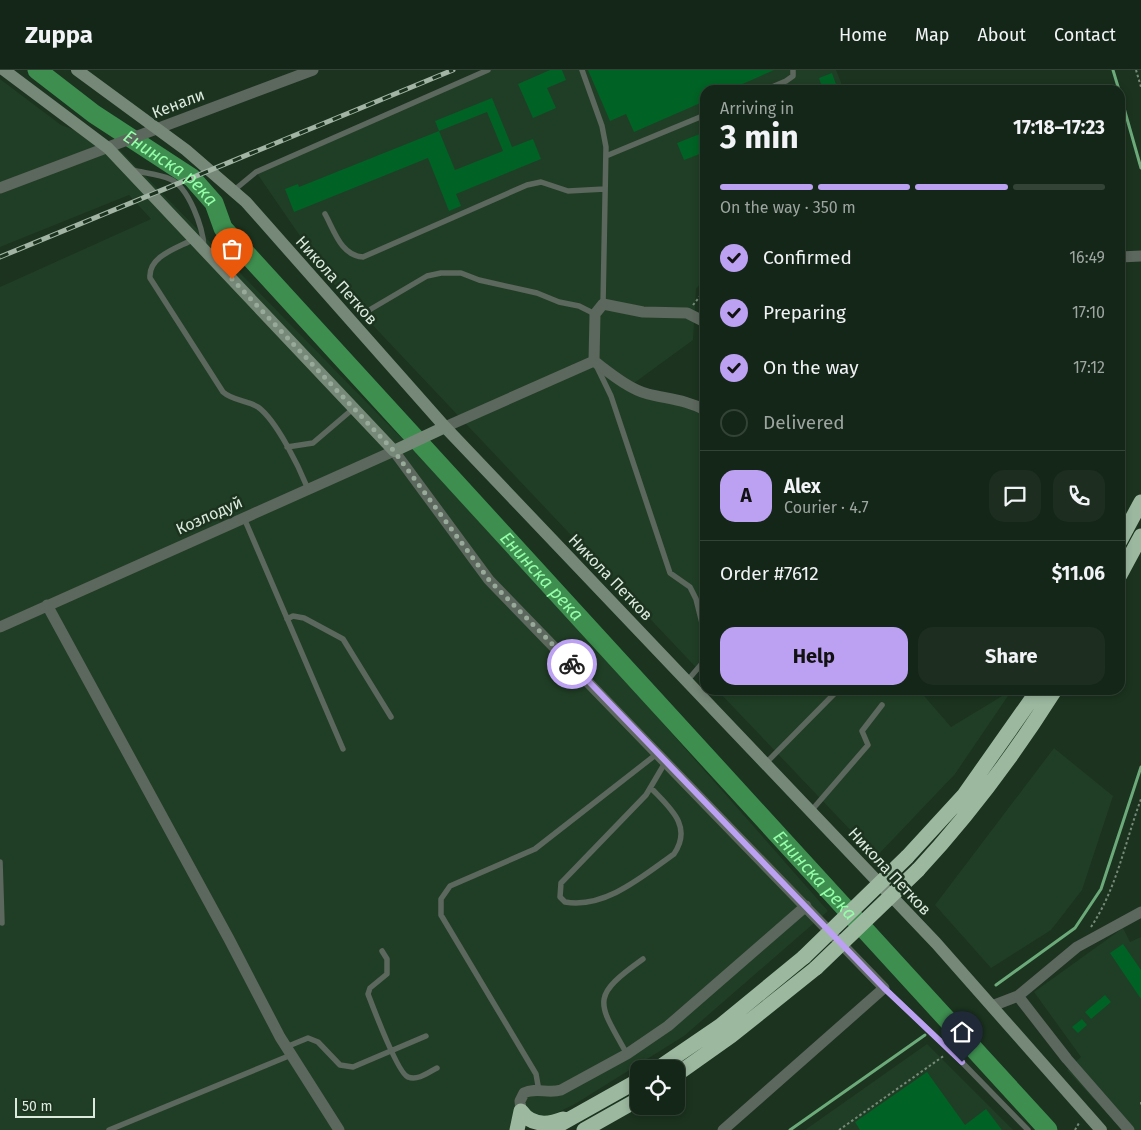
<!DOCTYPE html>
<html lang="en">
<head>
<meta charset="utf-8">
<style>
	:root { --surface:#142617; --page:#1d2e20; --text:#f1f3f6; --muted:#9da5a1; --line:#334336; --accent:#bca0f2 }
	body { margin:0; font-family:"Fira Sans",sans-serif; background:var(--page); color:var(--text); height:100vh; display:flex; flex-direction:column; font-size:19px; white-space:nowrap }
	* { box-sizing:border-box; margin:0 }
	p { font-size:16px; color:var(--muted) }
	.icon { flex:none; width:28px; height:28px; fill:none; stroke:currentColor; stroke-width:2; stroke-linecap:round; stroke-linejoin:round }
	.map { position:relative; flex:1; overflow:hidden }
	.drawer { position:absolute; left:700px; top:15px; width:425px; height:610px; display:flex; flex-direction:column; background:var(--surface); border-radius:15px; box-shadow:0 2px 8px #0003,0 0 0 1px var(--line) }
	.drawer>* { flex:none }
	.buttons { position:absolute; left:630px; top:990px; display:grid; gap:10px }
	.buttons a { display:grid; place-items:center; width:55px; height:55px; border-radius:10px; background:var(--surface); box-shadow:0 2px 8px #0003,0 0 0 1px var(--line); font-size:25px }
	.scale { position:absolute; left:15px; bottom:12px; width:80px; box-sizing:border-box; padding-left:5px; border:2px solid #dbeadd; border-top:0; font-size:14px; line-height:18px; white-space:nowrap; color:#dbeadd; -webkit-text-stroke:4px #1b331f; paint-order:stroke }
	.pin { position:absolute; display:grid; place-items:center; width:42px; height:42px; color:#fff; margin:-51px -21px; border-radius:50% 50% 50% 0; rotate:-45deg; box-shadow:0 0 5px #0007 }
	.pin .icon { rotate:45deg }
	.courier { position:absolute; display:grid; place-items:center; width:50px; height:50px; margin:-25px; border:4px solid #bca0f2; border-radius:50%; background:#fff; color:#222; box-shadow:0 1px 6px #0007 }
	.headline em { font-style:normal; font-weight:700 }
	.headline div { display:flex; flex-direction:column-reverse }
	.headline { display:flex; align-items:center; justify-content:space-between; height:85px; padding:0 20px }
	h1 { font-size:32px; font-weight:700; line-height:38px }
	.bar { display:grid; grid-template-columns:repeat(4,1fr); gap:8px 5px; align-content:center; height:60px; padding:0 20px }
	.bar i { height:6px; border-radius:4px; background:var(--line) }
	.bar .on { background:var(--accent) }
	.bar p { grid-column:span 4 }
	.line { display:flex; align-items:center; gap:12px; padding:0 20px; border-top:1px solid var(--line) }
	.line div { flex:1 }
	.round { display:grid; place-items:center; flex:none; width:52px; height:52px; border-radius:15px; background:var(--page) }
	ol { padding:0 20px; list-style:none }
	li { display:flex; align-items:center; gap:15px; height:55px }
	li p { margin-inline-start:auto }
	li .icon { padding:5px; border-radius:50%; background:var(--accent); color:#111; stroke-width:4 }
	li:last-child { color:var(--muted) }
	li i { width:28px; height:28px; border:2px solid var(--line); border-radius:50% }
	.button { display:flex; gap:10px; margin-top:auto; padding:10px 20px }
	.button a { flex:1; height:58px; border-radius:15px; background:var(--accent); color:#111; font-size:20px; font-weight:700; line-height:58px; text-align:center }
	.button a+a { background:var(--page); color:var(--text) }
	header { display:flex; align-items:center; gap:30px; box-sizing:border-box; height:70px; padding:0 25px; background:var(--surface); border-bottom:1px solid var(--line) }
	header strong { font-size:24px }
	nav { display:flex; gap:28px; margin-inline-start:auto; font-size:18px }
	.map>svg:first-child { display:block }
</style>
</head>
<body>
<header>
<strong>Zuppa</strong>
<nav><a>Home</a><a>Map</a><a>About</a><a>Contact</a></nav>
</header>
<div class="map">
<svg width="1141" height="1060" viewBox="0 0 1141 1060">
	<rect width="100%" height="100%" fill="#1b331f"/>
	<!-- built -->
	<path fill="#203e25" d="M488,0h348l8,20h-139v188l-9,11 -3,51 -63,46 75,24v267l-374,-396 -75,-109z
		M0,9l61,46 54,20 300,307 180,194 233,265 -144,125 -109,68 -54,26h-521v-843l151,-68 -22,-24 -129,52z
		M717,620h202l32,37 61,-37 -57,84 -79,83z
		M1054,678l59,48 -31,94 -31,40 -60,38 -56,-63z
		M1123,858l7,14 11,-5v193h-19l-55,-60 14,-13 -47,-65z
		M927,974l86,86h-208z"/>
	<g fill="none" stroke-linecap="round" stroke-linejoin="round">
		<!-- stream -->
		<path stroke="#6caa7a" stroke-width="3" d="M1113,0l6,20
			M1120,24l21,74
			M996,915l79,-57 26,-39 40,-122
			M790,1060l135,-95"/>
		<!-- river -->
		<path stroke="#3d8e4f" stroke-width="19" id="s1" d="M37,0l57,44 98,64 22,25 9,25 825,902"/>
	</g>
	<!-- building -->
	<path fill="#016225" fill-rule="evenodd" d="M550,0h12l4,10 -19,8 9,20 -23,10 -15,-34z
		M588,0h186l-45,20h-24v11l-71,31 -8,-18 -16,7z
		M832,3l5,14 -14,3 -4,-12z
		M492,28l20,49 21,-8 8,20 -85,35 5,12 -12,5 -21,-53 -134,54 -9,-23 13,-5 1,3 140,-56 -4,-10zM487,42l16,39 -48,19 -16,-39z
		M705,62v20l-21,8 -7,-17z
		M1123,874l18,26v29l-31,-46z
		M1105,925l6,7 -20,17 -6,-7z
		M1082,949l5,6 -9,8 -6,-6z
		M927,1002l38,53 21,-16 16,21h-142l-5,-8z"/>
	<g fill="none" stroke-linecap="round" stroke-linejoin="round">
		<!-- path -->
		<path stroke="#778a7a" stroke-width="2" stroke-dasharray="2.5 2.5" stroke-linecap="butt" d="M1136,0l5,17
			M693,235l12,-15
			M1091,857c26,-39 34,-85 50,-128
			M1141,1032v4
			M839,1060l106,-75
			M1075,1060l4,-7"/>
		<!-- lane -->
		<path stroke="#5c675d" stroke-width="5.5" d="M582,0l20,56 4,21 -3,157
			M765,20l21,-9 7,-5v-6
			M606,86l99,-41
			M132,100c12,3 27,4 38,9 19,8 33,49 34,68
			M233,121l23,-19 232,-102
			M325,144c9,16 16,42 38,43l164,-72 14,-3 27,9 37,-2
			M194,169c-16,9 -46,17 -44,39l73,114c10,9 24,8 35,15 19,14 41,60 50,82
			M371,239l56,-33 14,-3h20l18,7 58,13 22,9 20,4 16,8
			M597,297l14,29 59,177 20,14 6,12 9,36
			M287,377l26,-4 41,-35
			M244,448l99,231
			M287,549l6,-3 11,2 39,21 48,78
			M687,611l18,-21
			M766,693l72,-73
			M651,718c19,20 42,38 23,66 -31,22 -69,55 -109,48l-5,-5 1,-14 85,-88 20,-34
			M811,741l57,-66 -6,-14 20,-26
			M0,792l2,61
			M382,881l5,8v15l-17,14 -2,6c5,13 30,80 40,83 10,4 21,-5 29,-9
			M884,918l67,63 77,79
			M286,977l22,-9 10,4 22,23 13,2 73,-31
			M627,984c-30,-53 -37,-57 16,-95
			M539,1021l-3,-17 -95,-159v-16l9,-13 85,-37 123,-96
			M109,1060l182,-75"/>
		<!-- street -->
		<path stroke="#5c675d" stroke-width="11" d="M0,118l313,-118
			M1120,187l21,-1
			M594,291l1,-47 8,-10 40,8 44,1 18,9
			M445,357l149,-66c16,12 35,28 54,33 20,5 39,6 57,16
			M47,535l182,334 51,98 59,93
			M0,557l394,-176 95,129 395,408 -161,142
			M1018,926l49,63 62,71
			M992,936l26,-10 59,-49 64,-35
			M521,1041l-1,-10 4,-8c12,-6 24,1 37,-3l66,-36 41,-28 138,-120"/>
		<!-- secondary -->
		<path stroke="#768878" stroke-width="12" d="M4,0l104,78 286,303 51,-24
			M77,0l109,80 60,52 199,225 491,516 165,187"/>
		<!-- highway -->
		<path stroke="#9cb89f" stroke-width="15" d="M1120,471l21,-39
			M1120,505l21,-39
			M907,787l57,-62 74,-105
			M918,800c52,-56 96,-115 137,-180
			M657,999l63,-43 84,-69
			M676,1005l55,-39 85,-68
			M521,1041c10,15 27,14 42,8
			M517,1060l4,-19
			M550,1060l89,-50
			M584,1060l55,-31"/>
		<!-- rail casing -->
		<g stroke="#a2b4a4" stroke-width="5">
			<path id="rail" d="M0,187l453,-187"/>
		</g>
		<!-- rail -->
		<use href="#rail" stroke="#1b331f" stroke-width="3" stroke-dasharray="9" stroke-linecap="butt"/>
		<!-- highway-bridge -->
		<path stroke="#9cb89f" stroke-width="15" d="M804,887l103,-100
			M816,898l102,-98"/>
	</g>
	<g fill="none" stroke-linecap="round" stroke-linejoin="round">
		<!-- done -->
		<path stroke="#98aa9a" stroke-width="5" stroke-dasharray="0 9" d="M232,209l162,172 95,129 83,84"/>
		<!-- route -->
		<path stroke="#bca0f2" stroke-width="6" d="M572,594l312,324 78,74"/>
	</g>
	<g text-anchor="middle" stroke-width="5" stroke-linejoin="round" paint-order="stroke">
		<!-- street labels -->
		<g font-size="16" fill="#dbeadd" stroke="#1b331f">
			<text transform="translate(178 33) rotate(-21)" y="6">Кенали</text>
			<text transform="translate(337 210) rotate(48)" y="6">Никола Петков</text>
			<text transform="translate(209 445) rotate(-24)" y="6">Козлодуй</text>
			<text transform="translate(611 507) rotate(46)" y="6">Никола Петков</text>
			<text transform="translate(890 801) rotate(47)" y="6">Никола Петков</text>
		</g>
		<!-- water labels -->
		<g font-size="18" font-style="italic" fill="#95fea8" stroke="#1b331f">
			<text dy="6" stroke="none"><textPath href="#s1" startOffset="166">Енинска река</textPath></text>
			<text dy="6" stroke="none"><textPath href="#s1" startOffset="721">Енинска река</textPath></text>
			<text dy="6" stroke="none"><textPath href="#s1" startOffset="1126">Енинска река</textPath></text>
		</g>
	</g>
</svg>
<div class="buttons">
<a><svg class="icon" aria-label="locate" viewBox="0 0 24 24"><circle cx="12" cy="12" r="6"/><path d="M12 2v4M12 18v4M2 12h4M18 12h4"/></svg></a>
</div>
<div class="scale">50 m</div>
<div class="pin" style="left:232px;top:209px;background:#ea580c"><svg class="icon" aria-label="bag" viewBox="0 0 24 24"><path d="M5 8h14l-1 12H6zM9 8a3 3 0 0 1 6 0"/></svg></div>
<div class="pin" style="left:962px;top:992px;background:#1f2937"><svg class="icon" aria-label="home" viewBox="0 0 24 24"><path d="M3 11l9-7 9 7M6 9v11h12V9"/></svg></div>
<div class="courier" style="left:572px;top:594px"><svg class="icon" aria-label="bike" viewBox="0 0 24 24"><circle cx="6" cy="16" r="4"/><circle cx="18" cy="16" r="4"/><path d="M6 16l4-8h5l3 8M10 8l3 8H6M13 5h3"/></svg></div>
<section class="drawer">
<div class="headline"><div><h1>3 min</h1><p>Arriving in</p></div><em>17:18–17:23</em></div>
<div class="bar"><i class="on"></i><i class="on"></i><i class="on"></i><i></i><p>On the way · 350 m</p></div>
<ol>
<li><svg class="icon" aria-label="check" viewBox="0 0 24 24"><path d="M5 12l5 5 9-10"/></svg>Confirmed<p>16:49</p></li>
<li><svg class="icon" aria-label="check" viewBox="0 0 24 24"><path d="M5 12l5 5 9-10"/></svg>Preparing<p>17:10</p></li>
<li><svg class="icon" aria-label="check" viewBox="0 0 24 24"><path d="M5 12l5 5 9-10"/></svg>On the way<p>17:12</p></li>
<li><i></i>Delivered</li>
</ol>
<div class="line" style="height:90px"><b class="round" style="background:var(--accent);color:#111">A</b><div><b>Alex</b><p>Courier · 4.7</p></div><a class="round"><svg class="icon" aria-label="chat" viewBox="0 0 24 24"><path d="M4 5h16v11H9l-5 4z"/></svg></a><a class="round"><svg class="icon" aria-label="phone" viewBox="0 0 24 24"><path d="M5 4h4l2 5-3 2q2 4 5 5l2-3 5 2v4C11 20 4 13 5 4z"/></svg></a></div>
<div class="line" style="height:65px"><div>Order #7612</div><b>$11.06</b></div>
<div class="button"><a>Help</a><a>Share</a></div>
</section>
</div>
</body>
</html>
